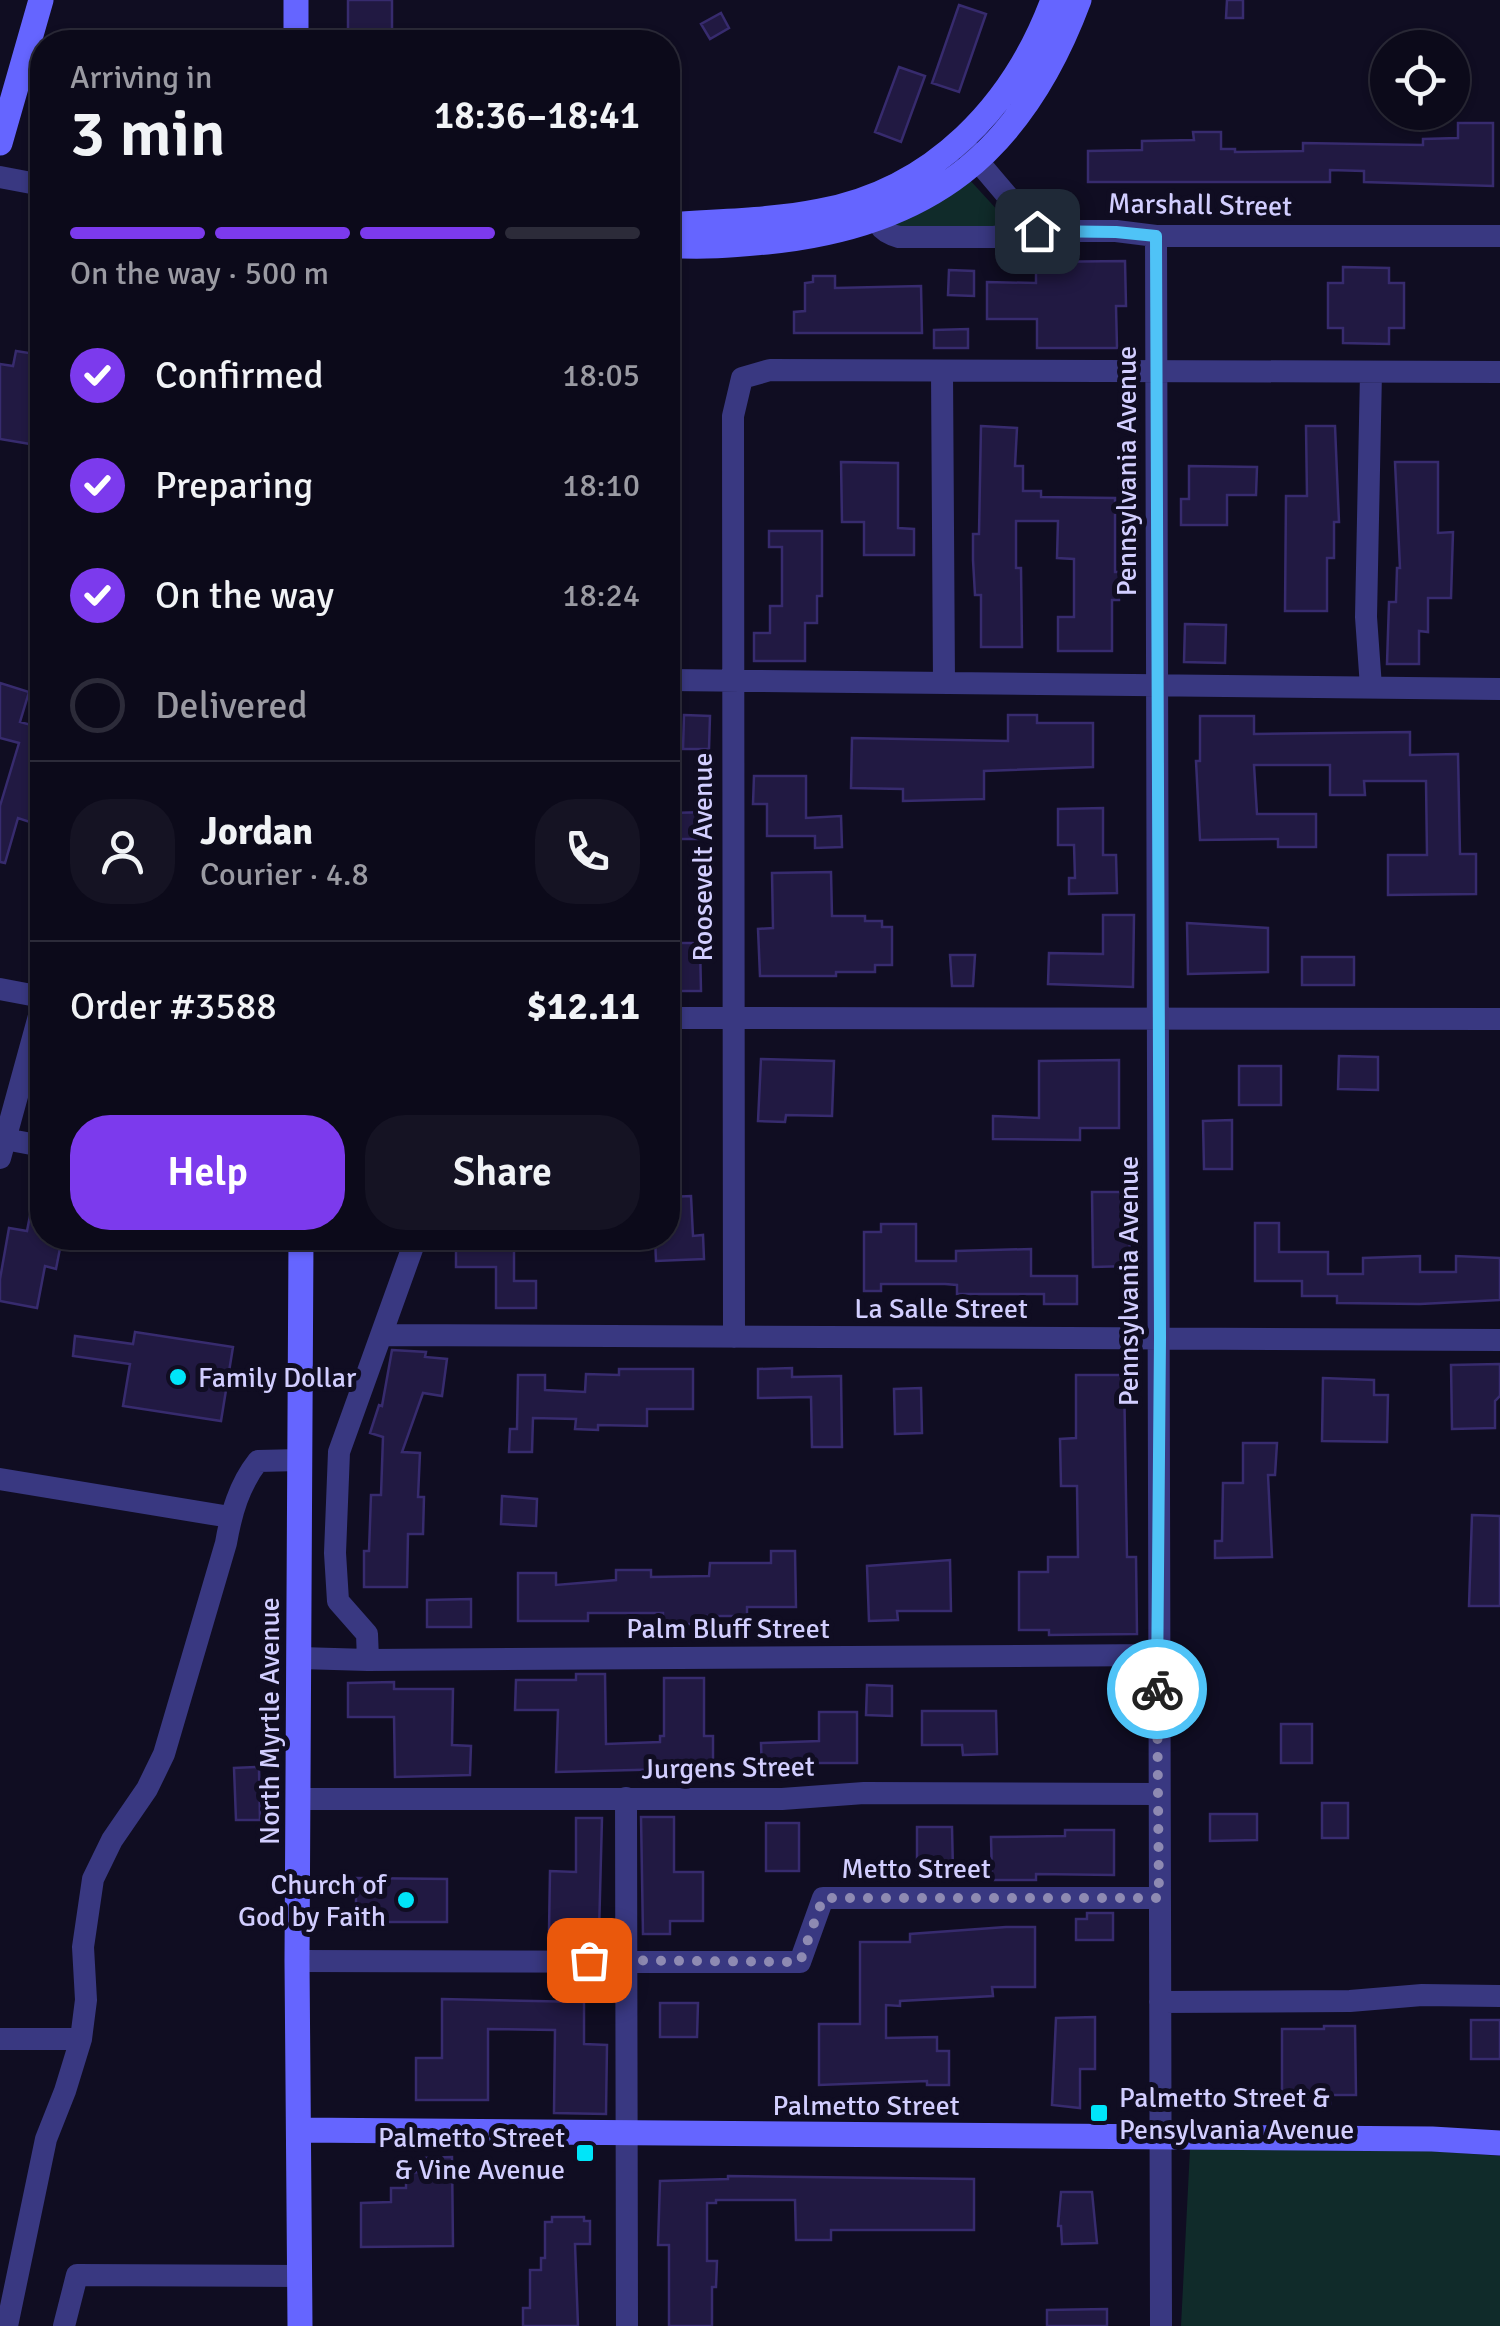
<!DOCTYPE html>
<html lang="en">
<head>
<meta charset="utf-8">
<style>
	:root { --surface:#0c0a1a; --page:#151323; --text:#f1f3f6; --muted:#9a9aa2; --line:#2c2b39; --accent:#7c3aed }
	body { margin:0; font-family:Signika,sans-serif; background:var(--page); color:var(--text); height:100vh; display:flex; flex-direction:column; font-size:38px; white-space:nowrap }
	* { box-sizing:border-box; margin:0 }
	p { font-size:32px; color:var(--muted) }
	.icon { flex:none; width:55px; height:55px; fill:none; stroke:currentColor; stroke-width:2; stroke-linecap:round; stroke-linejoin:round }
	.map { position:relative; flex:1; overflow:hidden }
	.side { position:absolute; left:30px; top:30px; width:650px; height:1220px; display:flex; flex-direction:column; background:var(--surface); border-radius:40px; box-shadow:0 2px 8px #0004,0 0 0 2px var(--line) }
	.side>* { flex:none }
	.fabs { position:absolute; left:1370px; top:30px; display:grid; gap:20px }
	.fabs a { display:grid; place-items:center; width:100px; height:100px; border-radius:50%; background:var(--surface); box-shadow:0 2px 8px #0004,0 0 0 2px var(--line); font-size:50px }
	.pin { position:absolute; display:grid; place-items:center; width:85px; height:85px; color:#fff; margin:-42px; border-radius:20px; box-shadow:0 5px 15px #0006 }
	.courier { position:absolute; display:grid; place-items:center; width:100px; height:100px; margin:-50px; border:8px solid #4fc3f7; border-radius:50%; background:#fff; color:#222; box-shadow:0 2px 12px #0007 }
	.overview em { font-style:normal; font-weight:600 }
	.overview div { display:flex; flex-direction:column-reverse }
	.overview { display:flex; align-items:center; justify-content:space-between; height:170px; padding:0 40px }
	h1 { font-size:65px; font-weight:600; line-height:75px }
	.bar { display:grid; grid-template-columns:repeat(4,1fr); gap:15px 10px; align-content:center; height:120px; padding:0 40px }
	.bar i { height:12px; border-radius:8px; background:var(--line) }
	.bar .active { background:var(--accent) }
	.bar p { grid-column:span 4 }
	.line { display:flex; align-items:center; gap:25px; padding:0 40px; border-top:2px solid var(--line) }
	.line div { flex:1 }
	.round { display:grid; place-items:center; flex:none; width:105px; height:105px; border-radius:40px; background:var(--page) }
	ol { padding:0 40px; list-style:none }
	li { display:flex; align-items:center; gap:30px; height:110px }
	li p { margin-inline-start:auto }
	li .icon { padding:10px; border-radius:50%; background:var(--accent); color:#fff; stroke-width:4 }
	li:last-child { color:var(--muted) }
	li i { width:55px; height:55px; border:5px solid var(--line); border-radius:50% }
	.primary-button { display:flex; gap:20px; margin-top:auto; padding:20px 40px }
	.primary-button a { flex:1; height:115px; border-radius:40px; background:var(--accent); color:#fff; font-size:40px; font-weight:600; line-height:115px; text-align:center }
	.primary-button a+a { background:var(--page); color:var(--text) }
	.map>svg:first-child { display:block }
</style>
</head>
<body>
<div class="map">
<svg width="1500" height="2326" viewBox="0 0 1500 2326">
	<rect width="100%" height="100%" fill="#100d22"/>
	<!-- green -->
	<path fill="#102b2a" d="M968,178l33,36 2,5 -6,9h-101l-6,-7z
		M1190,2149l242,2 68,5v170h-319z"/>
	<!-- building -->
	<path fill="#211942" stroke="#372b6e" stroke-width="2.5" d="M348,0h44v42h-44z
		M1227,0h16v18h-17z
		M959,5l27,9 -27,78 -27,-9z
		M721,13l8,15 -19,11 -9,-15z
		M899,67l26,9 -24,66 -26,-10z
		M1458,123h35v63l-129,-4v-11l-34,-1v12h-242v-31l54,-1v-9l52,-1 -1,-8h28v17h14v3l68,-1v-8l120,2v-6l35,-1z
		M1125,261l1,45h-10l1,42h-80v-29h-50v-37l49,1v-21z
		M1343,267l46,1v15h15v45h-15v16l-46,-1v-15h-15v-45h15z
		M949,270l25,1v25l-26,-1z
		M813,276h22v12l86,-2 1,47h-128v-21l11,-1v-28l8,-1z
		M968,329v19h-34v-18z
		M16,351l26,4v91l-42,-7v-75l13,2z
		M981,426l36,2 -2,38h8v25h18v6l74,1v74h4v28h-7v51h-54v-34h16v-58l-17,-1 1,-37h-42v47h5l1,79h-41v-52h-6l-2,-35v-26h6z
		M1306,426h29l4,96h-5v36h-7v53h-42l1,-115h21z
		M841,462l57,1v65l16,1v26h-50v-33h-22z
		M1395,462h43v71l15,-1 -2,66h-23v34l-9,-1v33h-32l2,-62h7l1,-34h3z
		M1189,466l68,1 -1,28h-29v30h-46v-26h8z
		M769,531h53v65h-5v27h-12v38h-51v-28h16v-27h12v-59h-13z
		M1185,624l41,1 -1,38 -41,-1z
		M0,683l29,9 -9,30 22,6v98l-24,-8 -13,45 -5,-1v-56l19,-63 -19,-5z
		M684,715l26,1 -1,33h-26z
		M1008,715h29v8h56v44l-109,4v28l-81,2v-12l-52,-1 1,-50 156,3z
		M1200,716h54v18l156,-2v23l48,-1 2,100h16v40l-88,1v-40h39l-1,-74h-62l1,14h-35v-30h-76l3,49h59v33h-38v-8l-78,1 -4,-79h4z
		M754,776h52v42l35,-2 1,31 -27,1v-12h-48v-32h-14z
		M1103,808v47h13l1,38 -48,1v-16h6l-1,-33h-16v-36z
		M708,812v27h-37v-26z
		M831,872l1,44h33v5h17v6h10v38h-17v7h-39v4h-76l-2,-47 15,-1 -1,-55z
		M1103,915h31l-1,72 -85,-3 1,-31 54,1z
		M1187,923l81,5v44l-80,2z
		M674,943h26l1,48h-27z
		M950,955h25l-2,31h-21z
		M1302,957h52v28h-52z
		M1339,1056l39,1v33l-40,-1z
		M761,1059l73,2 -2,55 -46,-1 -1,7 -27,-1z
		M1119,1060v68h-39v12l-87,-1v-23l46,2v-57z
		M1239,1066h42v39h-42z
		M1232,1120v49h-28l-1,-48z
		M1092,1192h37l1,74 -37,1z
		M34,1195l8,1v42h20l-6,31 -11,-3 -8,42 -37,-7v-22l9,-51 18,3z
		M691,1196l2,40 10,-1 1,24 -48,2 -1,-23h13v-41z
		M1255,1223h24v29h49v22h35v-16l57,-2v16h36v-16l44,2v42l-80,4 -83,-1v-7h-35v-15h-47z
		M881,1224h35v37h40v-10l75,-2v27h46v28h-33v-10h-87v-9l-12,-1h-64v7h-17v-59h17z
		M463,1239h51v42h22v27h-40v-41h-40v-17h7z
		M135,1332l98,15 -12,74 -98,-15 7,-42 -57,-8 2,-20 58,8z
		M392,1350l34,2 -1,5 22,2 -5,37 -19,-3 -21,59 18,1 -2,44h6l-1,37h-15l-1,53h-43v-36h5l2,-56h10l2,-58 -13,-4 9,-28 3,1z
		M1500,1364v32l-5,5v27l-43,1 -1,-64z
		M792,1368v9l49,-1 1,71h-30l-1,-50 -53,1v-29z
		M619,1369h74v40h-46v17l-49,-1v5l-23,-1 1,-10 -43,-1 -1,34h-23l1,-23h7l1,-54h27v15l40,2 1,-18 33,1z
		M1076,1375h48l3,182h9l1,77 -88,1v-5h-30v-58h29v-15h30l-1,-71h-16l-1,-47 16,-1z
		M1323,1378l51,2v15h14l-1,47 -65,-1z
		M921,1388l1,45 -27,1 -1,-45z
		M1243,1443h34l-2,32h-7l4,82 -57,1v-17h7l1,-58h20z
		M502,1496l35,3 -1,27 -35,-2z
		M1472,1515l28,1v90h-31z
		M771,1551h24l1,56h-49v9h-53l1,8h-32v-11h-75v8h-70v-48h38v12l60,-5v-10h35v7l58,-1 1,-13h61z
		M950,1560l1,51h-54l1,9 -29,1 -2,-55z
		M471,1599v28h-44v-27z
		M576,1674h29l1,70 54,-2v-6h4v-58h40v58h9v32l-157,4 2,-62h-43l1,-30h60z
		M394,1682v7h59l-1,56 19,1 -1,29 -75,2 -1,-60h-46v-34z
		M867,1685l25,1v30l-26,-1z
		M922,1711h74l1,43 -34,1 -1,-10h-40z
		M819,1712h38v51h-58v10l-37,2 -1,-32 58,-2z
		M1281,1724h31v39h-31z
		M259,1767l1,53h-24l-2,-52z
		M1322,1803h26v35h-26z
		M1210,1814h47v26l-47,1z
		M641,1817h33v55h29v49h-33v13h-27z
		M576,1818h26l-3,115 -50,-1 1,-61 26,1z
		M766,1823h33v48h-33z
		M917,1827h35l1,44 -36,1z
		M1065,1830h49v45l-78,-1v6h-44l-1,-43 74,-1z
		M356,1878l91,1v43h-91z
		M1087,1913h26v27h-37v-21h11z
		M1006,1927h29v60h-43l1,9 -93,5v5l-14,-1v33l51,-1v14h12v34h-22v-4l-108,4v-61h41v-82h50v-8z
		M442,1999l142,3v42l23,1 -1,69 -52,-1 1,-83 -67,-1v71h-72v-42h26z
		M660,2003h38l-1,34h-37z
		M1095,2017v52h-15v39l-28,-3 4,-87z
		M1471,2020h29v39h-29z
		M1324,2026h31l1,69h-26v9h-48v-75h42z
		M452,2157l1,89 -92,1v-44l30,-1v-14h15v-15l15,-1v-14z
		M728,2176l246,3v51h-143v10h-35l-1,-40h-79v3h-9v58h10l-1,26h-4v39h-43v-81h-11l2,-64 68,-2z
		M1061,2192h31l5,51 -35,1 -1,-18h-3z
		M552,2217h32v4h6v23h-15l3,82h-55v-18h7v-38h11v-12h4v-36h7z
		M1107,2309v17h-60v-16z"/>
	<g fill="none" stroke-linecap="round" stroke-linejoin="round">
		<!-- street -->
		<path stroke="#393881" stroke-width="22" d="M965,146l72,85
			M0,177l42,8
			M878,202c-6,19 2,30 21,35h95l43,-6h79l40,5h344
			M1156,236l5,2090
			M942,372l2,311
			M1371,372l-5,245 5,70
			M668,680l832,9
			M0,989l42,8
			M668,1018l832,1
			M5,1139l37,7
			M0,1158l42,-153
			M382,1335l1118,5
			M734,1337l-1,-921 9,-38 28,-8 730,2
			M0,1479l230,38
			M300,1658l68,2 789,-5
			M368,1660l-1,-26 -29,-33 -3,-48 4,-101 77,-214
			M626,1798l1,528
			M298,1799h484l82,-6 294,1
			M297,1961l503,1 23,-64h336
			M1160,2002l190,-1 72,-6 78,1
			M0,2039h81
			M7,2326l39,-187 19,-48 16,-52 5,-39 -3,-53 10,-68 19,-39 35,-51 17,-35 62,-211c5,-29 13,-58 32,-82l42,-1
			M64,2326l13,-51 223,1"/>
		<!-- secondary -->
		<path stroke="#6565ff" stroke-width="25" d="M296,0v42
			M0,143l41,-143
			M668,225c51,-4 102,-4 152,-14 114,-21 194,-106 233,-211
			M668,245c32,3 66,0 99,-3 162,-16 255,-89 312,-242
			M299,2130l1133,9 68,4
			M300,2326l-3,-365 4,-723"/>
	</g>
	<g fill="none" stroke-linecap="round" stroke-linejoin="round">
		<!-- done -->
		<path stroke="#8e8ab2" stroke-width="10" stroke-dasharray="0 18" d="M589,1960l211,2 23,-64h336l-2,-209"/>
		<!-- route -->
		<path stroke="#4fc3f7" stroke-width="12" d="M1037,231l79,1 40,4 4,1102 -3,351"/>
	</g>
	<!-- markers -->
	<g fill="#00e5f9" stroke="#100d22" stroke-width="4">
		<circle cx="178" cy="1377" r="10"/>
		<circle cx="406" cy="1900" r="10"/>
		<rect x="1089" y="2103" width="20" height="20" rx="5"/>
		<rect x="575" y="2143" width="20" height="20" rx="5"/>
	</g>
	<g text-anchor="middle" stroke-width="10" stroke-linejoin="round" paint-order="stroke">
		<!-- street labels -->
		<g font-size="28" fill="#d2ceff" stroke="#100d22">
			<text transform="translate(1200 204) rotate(1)" y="10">Marshall Street</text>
			<text transform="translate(1126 471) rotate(-90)" y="10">Pennsylvania Avenue</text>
			<text transform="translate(702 857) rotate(-90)" y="10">Roosevelt Avenue</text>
			<text transform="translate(1128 1281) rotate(-90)" y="10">Pennsylvania Avenue</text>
			<text x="941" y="1318">La Salle Street</text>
			<text x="728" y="1638">Palm Bluff Street</text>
			<text transform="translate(269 1721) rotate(-90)" y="10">North Myrtle Avenue</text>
			<text transform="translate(728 1767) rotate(-1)" y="10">Jurgens Street</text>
			<text x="916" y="1878">Metto Street</text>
			<text x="866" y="2115">Palmetto Street</text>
		</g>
		<!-- poi labels -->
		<g font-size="28" fill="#d2ceff" stroke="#100d22" text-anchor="start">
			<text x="198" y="1387">Family Dollar</text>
			<text x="386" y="1894" text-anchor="end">Church of<tspan x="386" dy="32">God by Faith</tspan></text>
			<text x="1119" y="2107">Palmetto Street &amp;<tspan x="1119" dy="32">Pensylvania Avenue</tspan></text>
			<text x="565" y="2147" text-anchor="end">Palmetto Street<tspan x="565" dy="32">&amp; Vine Avenue</tspan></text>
		</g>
	</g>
</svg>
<div class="fabs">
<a><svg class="icon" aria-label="locate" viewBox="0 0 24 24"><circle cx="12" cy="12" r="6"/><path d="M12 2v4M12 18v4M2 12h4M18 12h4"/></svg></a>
</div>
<div class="pin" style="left:589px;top:1960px;background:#ea580c"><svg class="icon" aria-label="bag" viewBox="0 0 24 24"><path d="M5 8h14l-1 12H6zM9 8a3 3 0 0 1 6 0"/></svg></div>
<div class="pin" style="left:1037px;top:231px;background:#1f2937"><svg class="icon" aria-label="home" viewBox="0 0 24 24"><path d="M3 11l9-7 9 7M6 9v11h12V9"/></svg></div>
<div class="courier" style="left:1157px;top:1689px"><svg class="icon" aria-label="bike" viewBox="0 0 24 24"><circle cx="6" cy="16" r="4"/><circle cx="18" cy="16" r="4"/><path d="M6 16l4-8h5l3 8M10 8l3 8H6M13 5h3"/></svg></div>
<section class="side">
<div class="overview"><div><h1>3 min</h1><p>Arriving in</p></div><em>18:36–18:41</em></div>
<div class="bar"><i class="active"></i><i class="active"></i><i class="active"></i><i></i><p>On the way · 500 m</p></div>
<ol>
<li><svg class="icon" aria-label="check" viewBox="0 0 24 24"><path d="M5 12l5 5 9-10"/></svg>Confirmed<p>18:05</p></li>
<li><svg class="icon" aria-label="check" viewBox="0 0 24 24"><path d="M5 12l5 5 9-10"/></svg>Preparing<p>18:10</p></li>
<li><svg class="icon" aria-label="check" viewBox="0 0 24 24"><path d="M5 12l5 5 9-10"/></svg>On the way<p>18:24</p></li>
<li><i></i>Delivered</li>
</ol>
<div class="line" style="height:180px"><a class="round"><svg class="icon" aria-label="person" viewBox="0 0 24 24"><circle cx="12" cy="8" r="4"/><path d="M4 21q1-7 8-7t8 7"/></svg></a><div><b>Jordan</b><p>Courier · 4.8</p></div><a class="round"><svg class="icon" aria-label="phone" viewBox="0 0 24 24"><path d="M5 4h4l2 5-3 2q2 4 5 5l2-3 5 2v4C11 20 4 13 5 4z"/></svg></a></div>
<div class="line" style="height:130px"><div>Order #3588</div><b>$12.11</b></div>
<div class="primary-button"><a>Help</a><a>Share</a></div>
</section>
</div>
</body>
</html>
